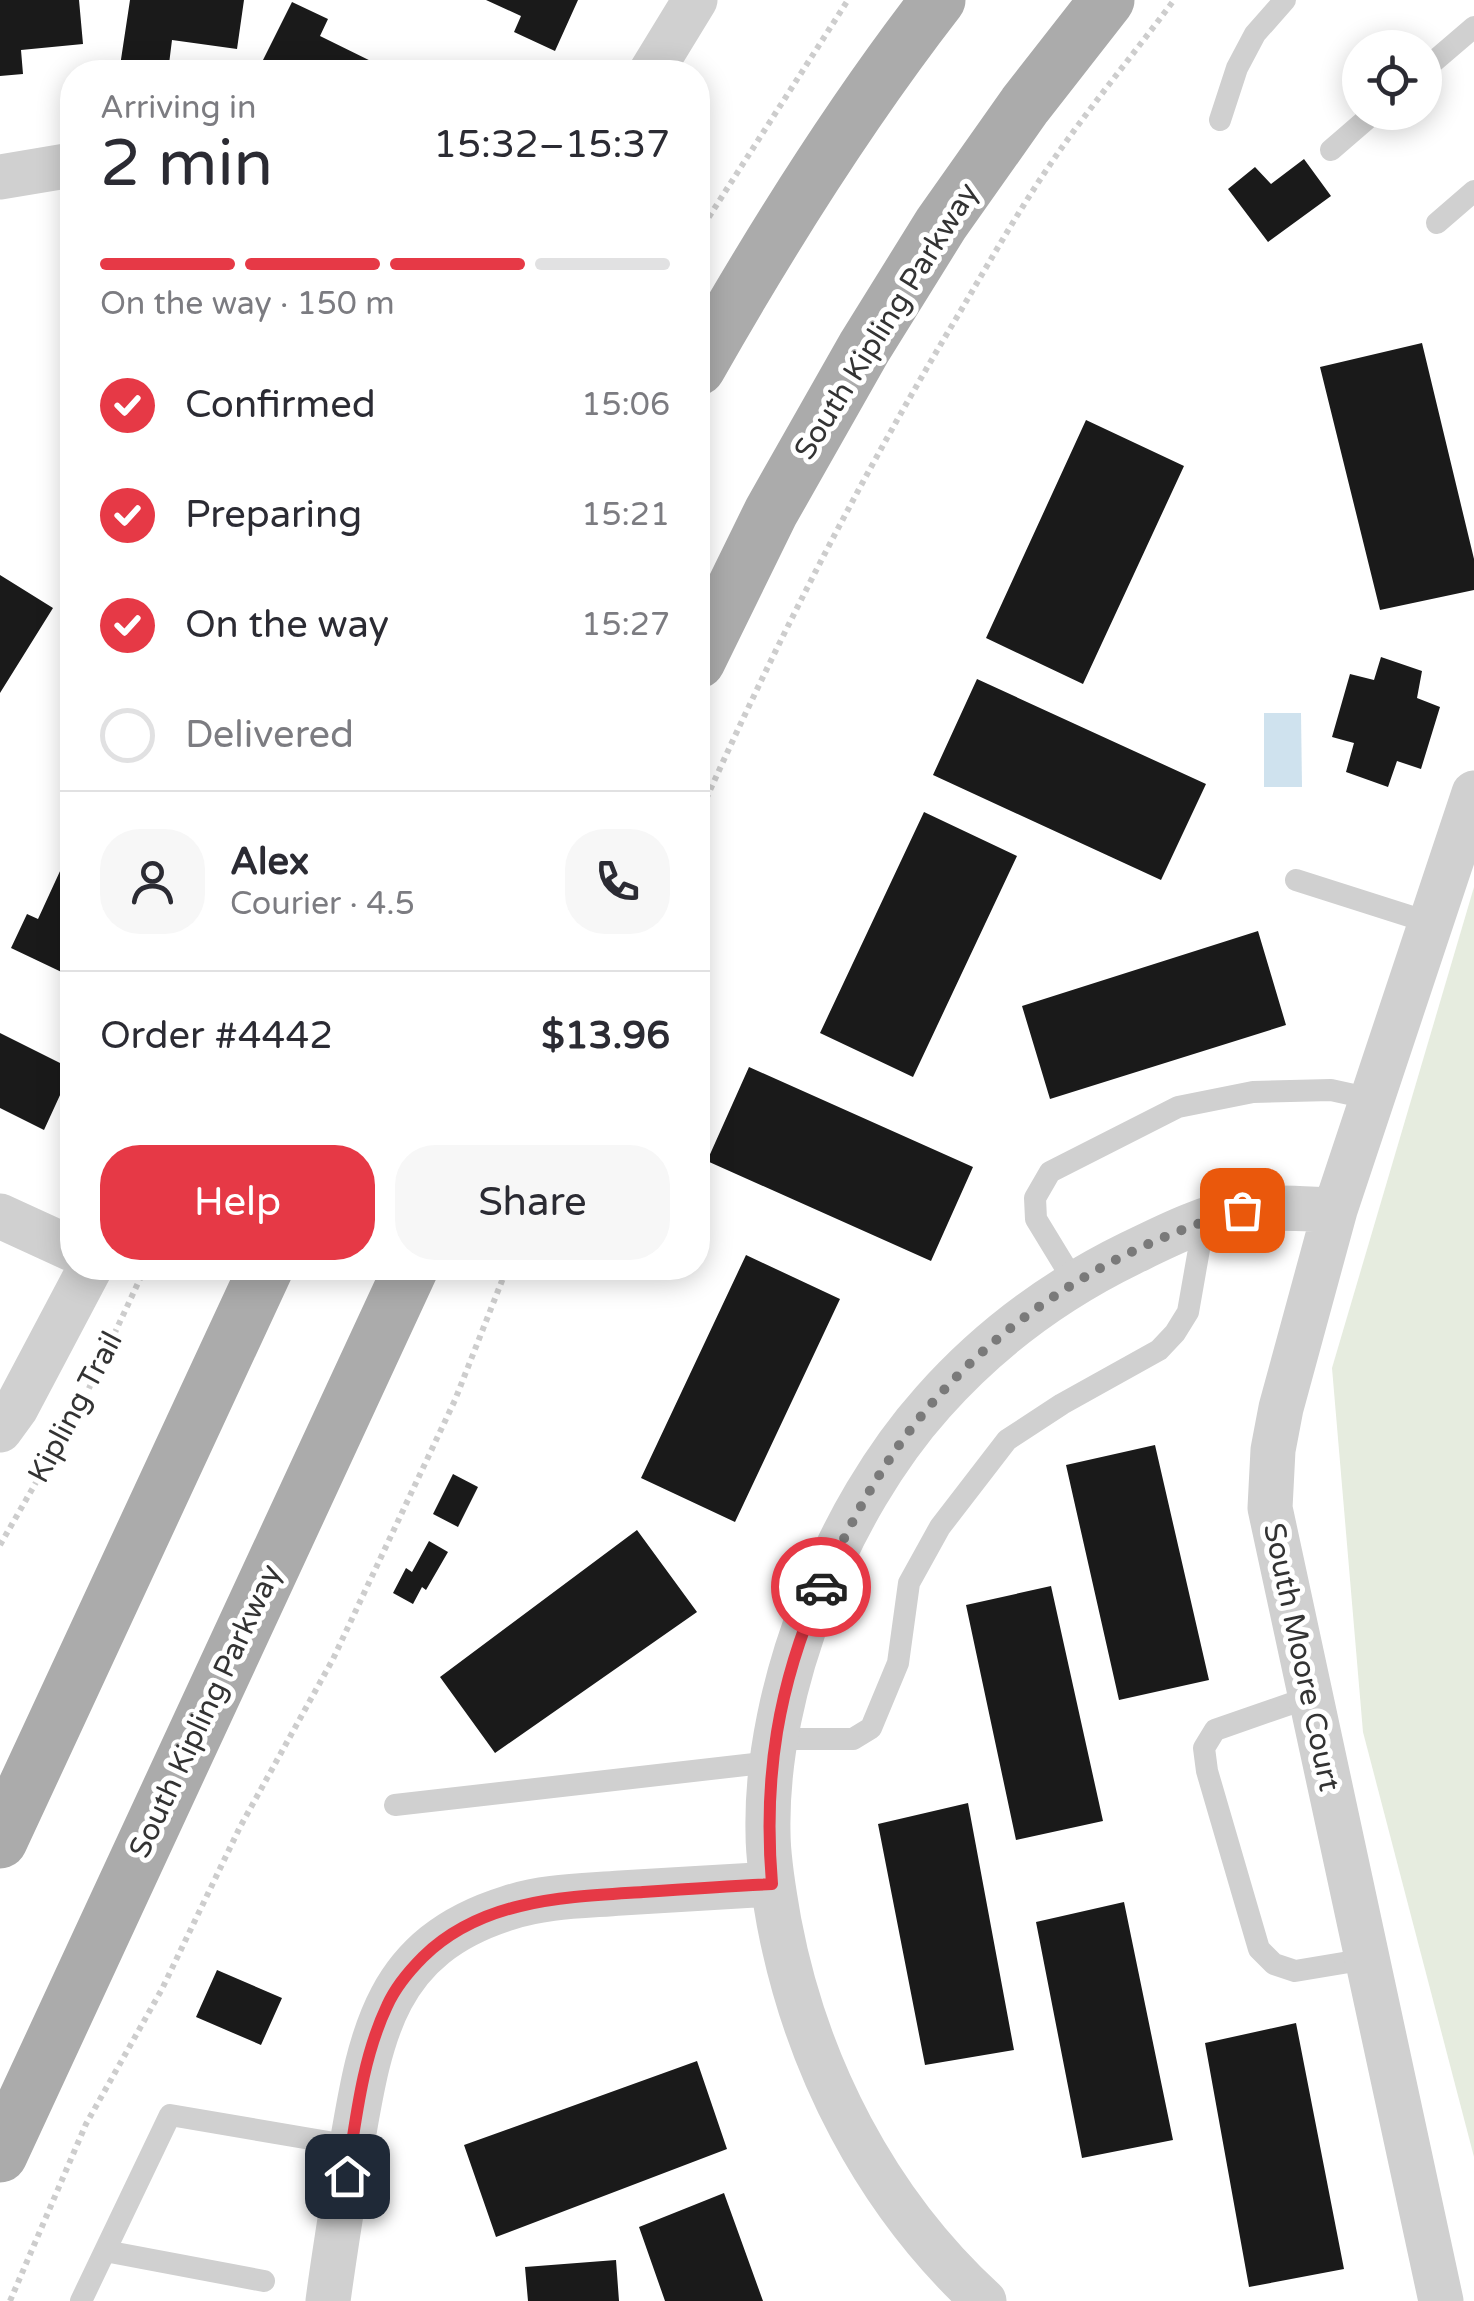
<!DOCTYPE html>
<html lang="en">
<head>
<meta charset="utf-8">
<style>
	:root { --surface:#fff; --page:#f7f7f7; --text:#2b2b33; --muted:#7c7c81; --line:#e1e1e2; --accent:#e63946 }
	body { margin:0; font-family:"Varela Round",sans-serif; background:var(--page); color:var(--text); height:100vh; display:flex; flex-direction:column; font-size:38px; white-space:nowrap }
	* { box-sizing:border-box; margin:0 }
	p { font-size:32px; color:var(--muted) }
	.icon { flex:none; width:55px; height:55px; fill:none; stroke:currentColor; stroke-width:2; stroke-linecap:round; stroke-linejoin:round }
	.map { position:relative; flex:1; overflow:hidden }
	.panel { position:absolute; left:60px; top:60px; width:650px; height:1220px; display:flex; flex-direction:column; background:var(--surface); border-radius:40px; box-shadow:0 5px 25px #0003 }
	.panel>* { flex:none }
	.controls { position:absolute; left:1342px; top:30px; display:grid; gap:20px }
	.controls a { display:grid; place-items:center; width:100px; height:100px; border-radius:50%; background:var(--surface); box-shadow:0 5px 25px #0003; font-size:50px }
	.pin { position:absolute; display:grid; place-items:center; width:85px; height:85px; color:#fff; margin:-42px; border-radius:20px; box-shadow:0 5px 15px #0006 }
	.courier { position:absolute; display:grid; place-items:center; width:100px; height:100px; margin:-50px; border:8px solid #e63946; border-radius:50%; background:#fff; color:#222; box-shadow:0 2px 12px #0007 }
	.head em { font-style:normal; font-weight:600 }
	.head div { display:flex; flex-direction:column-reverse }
	.head { display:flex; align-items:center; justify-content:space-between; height:170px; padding:0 40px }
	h1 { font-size:65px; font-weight:600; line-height:75px }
	.bar { display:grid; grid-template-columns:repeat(4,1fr); gap:15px 10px; align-content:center; height:120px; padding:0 40px }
	.bar i { height:12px; border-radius:8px; background:var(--line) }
	.bar .selected { background:var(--accent) }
	.bar p { grid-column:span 4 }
	.line { display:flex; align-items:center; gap:25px; padding:0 40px; border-top:2px solid var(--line) }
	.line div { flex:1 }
	.round { display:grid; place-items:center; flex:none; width:105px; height:105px; border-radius:40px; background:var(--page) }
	ol { padding:0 40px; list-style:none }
	li { display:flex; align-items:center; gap:30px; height:110px }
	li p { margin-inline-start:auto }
	li .icon { padding:10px; border-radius:50%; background:var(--accent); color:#fff; stroke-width:4 }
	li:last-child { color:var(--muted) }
	li i { width:55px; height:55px; border:5px solid var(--line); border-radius:50% }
	.cta { display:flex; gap:20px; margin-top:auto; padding:20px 40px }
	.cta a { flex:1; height:115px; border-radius:40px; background:var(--accent); color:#fff; font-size:40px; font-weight:600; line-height:115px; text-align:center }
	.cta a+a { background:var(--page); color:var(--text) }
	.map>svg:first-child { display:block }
</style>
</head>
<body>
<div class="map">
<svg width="1474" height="2301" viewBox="0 0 1474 2301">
	<rect width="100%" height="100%" fill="#fff"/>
	<!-- green -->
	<path fill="#e6ecdf" d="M1474,887v1270l-111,-425 -31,-364z"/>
	<!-- water -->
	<path fill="#cfe2ee" d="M1264,713h37l1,74h-38z"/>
	<!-- building -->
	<path fill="#1a1a1a" d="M0,0h79l4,44 -62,6 2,24 -23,2z
		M130,0h114l-7,49 -65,-9 -4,32 -48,-6z
		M486,0h92l-23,51 -41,-19 7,-16z
		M292,2l36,17 -8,17 65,32 -2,4h-126z
		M1304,159l27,37 -63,46 -40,-53 27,-22 16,17z
		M1422,343l52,216v31l-94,20 -60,-243z
		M1086,420l98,46 -101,218 -97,-46z
		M0,575l53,33 -53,85z
		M1381,657l41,14 -5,27 23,9 -19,62 -24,-8 -9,26 -42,-15 8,-29 -22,-6 18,-63 24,6z
		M977,679l229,105 -45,96 -228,-105z
		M924,812l93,44 -104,221 -93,-44z
		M72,845v132l-61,-29 16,-34 11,5z
		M1258,931l28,94 -236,74 -28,-93z
		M0,1033l72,36 -28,61 -44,-22z
		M749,1067l224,100 -42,94 -224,-100z
		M746,1255l94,44 -105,223 -94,-44z
		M1155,1445l54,235 -90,20 -53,-235z
		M453,1474l25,13 -20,40 -25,-13z
		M637,1530l60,82 -202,141 -55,-76z
		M429,1541l19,11 -22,38 -4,-3 -9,17 -20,-11 13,-25 6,4z
		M1051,1586l52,235 -87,19 -50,-235z
		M968,1803l46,247 -89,15 -47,-241z
		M1124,1902l49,238 -91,18 -46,-236z
		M217,1970l65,28 -21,47 -65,-28z
		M1296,2023l48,246 -95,18 -44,-244z
		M697,2061l30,88 -231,88 -32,-92z
		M724,2193l39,108h-98l-26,-74z
		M616,2260l3,41h-91l-3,-34z"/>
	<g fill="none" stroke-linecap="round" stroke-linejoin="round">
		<!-- path -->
		<path stroke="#cdcdcd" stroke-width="6" stroke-dasharray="5 5" stroke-linecap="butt" d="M698,234l150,-234
			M698,817c77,-173 164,-342 262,-505 34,-58 68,-118 108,-173 34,-47 71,-92 106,-139
			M0,1545l84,-146 61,-131
			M10,2301l76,-177 76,-135 78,-162 93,-168 122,-259 52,-132"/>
		<!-- lane -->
		<path stroke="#d0d0d0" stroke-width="22" d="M1425,69l49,-42
			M1220,120l17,-52 18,-34 30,-34
			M1331,150l44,-38
			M1437,223l37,-32
			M1296,880l135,43
			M1075,1283l-39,-64 -1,-21 15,-26 128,-65 75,-15 78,-2 41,9
			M1310,1697l-95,33 -11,18 3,23 52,178 15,15 21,7 72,-12
			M775,1739h78l18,-11 27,-65 11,-80 31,-56 67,-87 55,-36 97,-54 16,-17 13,-21 16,-91
			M395,1805l377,-43
			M105,2251l159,30
			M81,2301l89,-186 182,31"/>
		<!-- street -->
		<path stroke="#d0d0d0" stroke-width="45" d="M651,72l44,-72
			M0,177l72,-12
			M0,1216l72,33
			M0,1430l16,-22 74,-140
			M328,2301c7,-53 16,-105 24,-157 19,-112 34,-198 156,-236 36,-12 75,-12 113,-15 50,-3 101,-6 151,-9
			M984,2301c-108,-99 -178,-236 -205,-379 -5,-30 -11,-60 -11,-90 -3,-144 69,-323 165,-430 55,-62 124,-113 198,-149 35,-17 74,-37 113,-43 30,-4 61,-1 91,0
			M1441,2301l-171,-793 3,-58 8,-42 54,-198 139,-417"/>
		<!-- primary -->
		<path stroke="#ababab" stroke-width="55" d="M698,368c72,-127 150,-252 240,-368
			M698,661l73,-149 93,-164 77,-124 84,-119 82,-105
			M0,1841l266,-573
			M0,2155l411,-887"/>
	</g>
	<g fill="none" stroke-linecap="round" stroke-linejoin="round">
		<!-- done -->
		<path stroke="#7a7a7a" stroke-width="10" stroke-dasharray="0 18" d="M821,1587c23,-51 48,-100 81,-146 81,-112 207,-194 340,-231"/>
		<!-- route -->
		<path stroke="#e63946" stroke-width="12" d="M347,2176c9,-57 15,-117 40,-170 8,-18 22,-35 36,-49 59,-58 142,-60 220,-65 43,-3 86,-6 129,-8 -9,-107 6,-199 49,-297"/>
	</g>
	<g text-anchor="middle" stroke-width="10" stroke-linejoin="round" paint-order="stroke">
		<!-- street labels -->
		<g font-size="30" fill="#333" stroke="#fff">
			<text transform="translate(886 321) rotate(-58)" y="10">South Kipling Parkway</text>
			<text transform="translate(75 1407) rotate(-62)" y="10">Kipling Trail</text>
			<text transform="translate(1302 1657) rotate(78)" y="10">South Moore Court</text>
			<text transform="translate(205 1711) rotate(-65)" y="10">South Kipling Parkway</text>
		</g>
	</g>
</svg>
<div class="controls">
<a><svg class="icon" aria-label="locate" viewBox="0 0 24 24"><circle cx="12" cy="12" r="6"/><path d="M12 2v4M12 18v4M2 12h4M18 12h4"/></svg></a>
</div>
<div class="pin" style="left:1242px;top:1210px;background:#ea580c"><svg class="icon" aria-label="bag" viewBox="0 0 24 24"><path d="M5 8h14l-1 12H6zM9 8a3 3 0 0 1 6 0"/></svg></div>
<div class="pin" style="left:347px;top:2176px;background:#1f2937"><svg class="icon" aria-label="home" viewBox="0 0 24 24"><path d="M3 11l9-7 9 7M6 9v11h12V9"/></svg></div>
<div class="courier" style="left:821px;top:1587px"><svg class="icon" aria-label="car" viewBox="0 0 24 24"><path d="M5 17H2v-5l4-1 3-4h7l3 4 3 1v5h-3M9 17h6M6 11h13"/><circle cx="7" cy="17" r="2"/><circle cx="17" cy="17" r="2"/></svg></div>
<section class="panel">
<div class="head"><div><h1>2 min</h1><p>Arriving in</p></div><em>15:32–15:37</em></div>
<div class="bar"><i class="selected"></i><i class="selected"></i><i class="selected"></i><i></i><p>On the way · 150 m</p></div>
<ol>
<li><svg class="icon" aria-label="check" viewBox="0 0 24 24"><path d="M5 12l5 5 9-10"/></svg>Confirmed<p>15:06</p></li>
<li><svg class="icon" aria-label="check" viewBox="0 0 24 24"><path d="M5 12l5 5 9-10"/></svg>Preparing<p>15:21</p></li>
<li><svg class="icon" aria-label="check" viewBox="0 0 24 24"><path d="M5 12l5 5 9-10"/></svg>On the way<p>15:27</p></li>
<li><i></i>Delivered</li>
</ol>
<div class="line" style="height:180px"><a class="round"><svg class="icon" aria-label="person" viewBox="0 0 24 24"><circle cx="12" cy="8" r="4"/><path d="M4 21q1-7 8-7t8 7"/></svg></a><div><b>Alex</b><p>Courier · 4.5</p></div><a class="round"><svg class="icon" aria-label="phone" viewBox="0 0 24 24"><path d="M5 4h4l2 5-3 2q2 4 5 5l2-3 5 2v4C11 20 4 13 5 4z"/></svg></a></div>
<div class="line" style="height:130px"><div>Order #4442</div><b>$13.96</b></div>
<div class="cta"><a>Help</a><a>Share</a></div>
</section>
</div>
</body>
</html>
